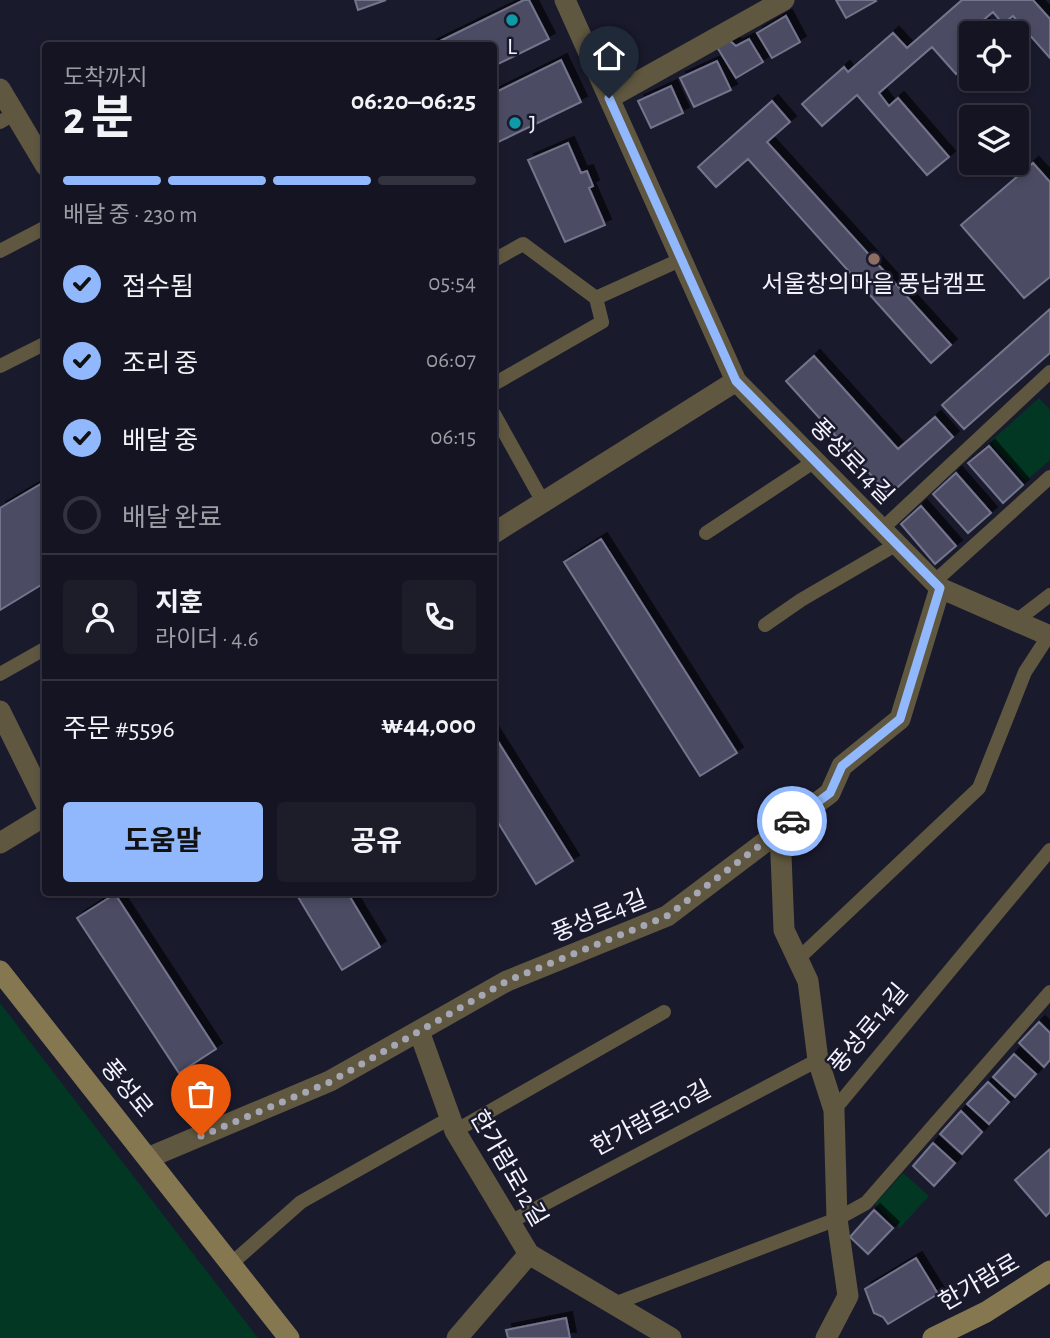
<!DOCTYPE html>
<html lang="ko">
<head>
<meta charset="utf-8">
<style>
	:root { --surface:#141422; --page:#1d1d2a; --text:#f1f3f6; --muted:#9d9ea5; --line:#333340; --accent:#91b8fd }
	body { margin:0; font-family:"Alegreya Sans","Noto Sans KR",sans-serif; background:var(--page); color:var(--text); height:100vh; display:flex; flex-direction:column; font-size:26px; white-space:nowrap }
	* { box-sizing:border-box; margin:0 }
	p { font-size:23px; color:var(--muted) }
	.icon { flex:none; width:38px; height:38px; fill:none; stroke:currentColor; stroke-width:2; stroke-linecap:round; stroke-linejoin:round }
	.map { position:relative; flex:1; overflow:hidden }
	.panel { position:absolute; left:42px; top:42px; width:455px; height:854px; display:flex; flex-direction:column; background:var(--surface); border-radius:7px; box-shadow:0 4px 10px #0003,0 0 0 2px var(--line) }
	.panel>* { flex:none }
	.fabs { position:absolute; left:959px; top:21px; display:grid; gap:14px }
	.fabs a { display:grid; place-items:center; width:70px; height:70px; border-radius:7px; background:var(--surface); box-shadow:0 4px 10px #0003,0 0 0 2px var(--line); font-size:35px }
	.pin { position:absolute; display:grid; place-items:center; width:60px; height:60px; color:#fff; margin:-72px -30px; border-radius:50% 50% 50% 0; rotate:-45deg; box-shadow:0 0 7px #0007 }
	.pin .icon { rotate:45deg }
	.courier { position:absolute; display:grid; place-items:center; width:70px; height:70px; margin:-35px; border:5px solid #91b8fd; border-radius:50%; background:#fff; color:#222; box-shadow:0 2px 9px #0007 }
	.summary em { font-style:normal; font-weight:700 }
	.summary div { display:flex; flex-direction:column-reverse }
	.summary { display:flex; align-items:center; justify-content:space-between; height:119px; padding:0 21px }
	h1 { font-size:46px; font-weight:700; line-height:52px }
	.bar { display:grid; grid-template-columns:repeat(4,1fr); gap:10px 7px; align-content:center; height:84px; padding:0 21px }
	.bar i { height:9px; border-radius:5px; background:var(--line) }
	.bar .active { background:var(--accent) }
	.bar p { grid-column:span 4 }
	.line { display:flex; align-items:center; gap:18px; padding:0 21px; border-top:2px solid var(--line) }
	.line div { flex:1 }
	.round { display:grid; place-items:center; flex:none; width:74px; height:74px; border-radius:7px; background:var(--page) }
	ol { padding:0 21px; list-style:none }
	li { display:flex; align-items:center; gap:21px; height:77px }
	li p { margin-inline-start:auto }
	li .icon { padding:7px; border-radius:50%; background:var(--accent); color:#111; stroke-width:4 }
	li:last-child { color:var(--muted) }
	li i { width:38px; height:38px; border:4px solid var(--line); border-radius:50% }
	.cta { display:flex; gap:14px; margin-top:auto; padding:14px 21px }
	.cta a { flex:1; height:80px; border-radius:7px; background:var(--accent); color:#111; font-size:28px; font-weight:700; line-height:80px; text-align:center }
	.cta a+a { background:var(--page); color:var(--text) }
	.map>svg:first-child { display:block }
</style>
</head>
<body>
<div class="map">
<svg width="1050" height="1338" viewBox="0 0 1050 1338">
	<defs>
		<filter id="shadow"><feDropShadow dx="6" dy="-6" stdDeviation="0" flood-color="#0009"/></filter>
	</defs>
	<rect width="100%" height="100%" fill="#1a1a2d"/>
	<!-- green -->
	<path fill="#023823" d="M1039,398l11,12v50l-24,21 -36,-39z
		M0,1003l258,335h-258z
		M903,1173l26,23 -29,32 -25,-24z"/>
	<!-- building -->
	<path fill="#4b4c63" stroke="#73758d" stroke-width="2" filter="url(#shadow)" d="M355,0h31l-28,10z
		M524,0h5l20,39 -55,27v-20h-64z
		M836,0h39l1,1 -30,17z
		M962,0h71l17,19v39l-37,-42 -10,8 -10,-12 -12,10 10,11h-20v28l-15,13 -24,-27 -53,46 10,13 9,-8 51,59 -22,18 -70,-80 -35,31 -20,-22 42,-37 4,5 45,-39 14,15z
		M786,16l14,26 -28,16 -15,-25z
		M749,39l14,23 -27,16 -19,-31 12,-7 7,6z
		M561,60l20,42 -87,42v-51z
		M717,61l14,29 -37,17 -14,-29z
		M671,86l12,27 -32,15 -13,-27z
		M772,101l18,21 -23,20 184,203 -20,18 -183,-204 -32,28 -18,-20z
		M568,143l13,30 6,-2 6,15 -4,2 16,37 -40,17 -37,-82z
		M1033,163l17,19v95l-26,21 -63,-73z
		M1050,309v44l-86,76 -22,-24z
		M814,356l84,93 37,-32 18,20 -64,58 -103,-114z
		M989,446l34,39 -20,18 -35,-40z
		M956,473l35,40 -23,20 -35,-39z
		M46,481v101l-46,28v-102z
		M921,506l35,40 -21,18 -34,-40z
		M601,539l136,214 -37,23 -136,-214z
		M494,735l79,126 -37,23 -42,-68z
		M295,892h52l33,55 -38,23z
		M115,894l101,155 -37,24 -102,-155z
		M1039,1022l11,11v27l-6,7 -25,-24z
		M1014,1054l22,20 -21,23 -22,-20z
		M988,1082l21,20 -20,22 -22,-20z
		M961,1111l21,21 -20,22 -22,-20z
		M933,1143l22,20 -21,23 -21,-20z
		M1050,1149v63l-4,4 -31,-36z
		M874,1210l19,18 -25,26 -18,-17z
		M916,1258l22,36 -50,30 -5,-7 -9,-4 -9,-24z
		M566,1318l4,20h-62l-2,-8z"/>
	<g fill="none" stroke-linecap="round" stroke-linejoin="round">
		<!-- lane -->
		<path stroke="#5f573f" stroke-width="14" d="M0,122l14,-8
			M0,251l46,-24
			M494,260l29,-16 73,54
			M0,366l46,-23
			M494,384l108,-62 -6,-24 86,-39
			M494,414l49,88
			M882,529l168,-157
			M706,533l109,-72
			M934,582l116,-105
			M1016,621l34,-26
			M765,625l36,-25 96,-56
			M0,674l46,-26
			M798,959l181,-171 46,-116 24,-37
			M834,1110l216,-260
			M455,1131l209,-119
			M510,1222l308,-162
			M232,1263l69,-61 149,-84
			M614,1304l223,-85 29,-16 184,-211"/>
		<!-- street -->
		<path stroke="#5f573f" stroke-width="21" d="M565,0l171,381 204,207 110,48
			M0,89l46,77
			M609,98l175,-98
			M494,533l242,-152
			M0,711l46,93
			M780,831l4,99 24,51 10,79 16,50 3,109 11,77 -22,42
			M0,843l46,-28
			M419,1031l36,100 74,123 142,84
			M150,1157l180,-76 177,-100 160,-65 163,-123 12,-27 58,-47 40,-131
			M457,1338l72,-84"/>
		<!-- secondary -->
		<path stroke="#857851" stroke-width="21" d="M0,971l289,367
			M933,1338l53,-26 64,-41"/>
	</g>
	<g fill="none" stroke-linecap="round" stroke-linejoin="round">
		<!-- done -->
		<path stroke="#a6a7b5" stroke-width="7" stroke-dasharray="0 12.6" d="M201,1136l129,-54 177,-101 160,-65 125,-95"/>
		<!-- route -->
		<path stroke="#91b8fd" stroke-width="9" d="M609,98l127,283 204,207 -40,131 -58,47 -12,27 -38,28"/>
	</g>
	<!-- markers -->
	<g fill="#0f9aa8" stroke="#1a1a2d" stroke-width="2.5">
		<circle cx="512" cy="20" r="7"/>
		<circle cx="515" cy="123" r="7"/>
	</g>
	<circle fill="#8d6e63" stroke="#1a1a2d" stroke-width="2.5" cx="874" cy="259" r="7"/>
	<g text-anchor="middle" stroke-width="5" stroke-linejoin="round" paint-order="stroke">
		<!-- poi labels -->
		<g font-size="24" fill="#f2f3fe" stroke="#1a1a2d">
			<text x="512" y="54">L</text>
			<text x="529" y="131" text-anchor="start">J</text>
			<text x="874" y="292">서울창의마을 풍납캠프</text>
		</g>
		<!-- street labels -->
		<g font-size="24" fill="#f2f3fe" stroke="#1a1a2d">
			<text transform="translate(852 461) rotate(46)" y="8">풍성로14길</text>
			<text transform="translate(599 916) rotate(-22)" y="8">풍성로4길</text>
			<text transform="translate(868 1028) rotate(-50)" y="8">풍성로14길</text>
			<text transform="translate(127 1088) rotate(51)" y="8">풍성로</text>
			<text transform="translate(651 1118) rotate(-28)" y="8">한가람로10길</text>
			<text transform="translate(509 1168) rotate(60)" y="8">한가람로12길</text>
			<text transform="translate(979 1282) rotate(-30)" y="8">한가람로</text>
		</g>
	</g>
</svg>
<div class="fabs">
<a><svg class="icon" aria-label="locate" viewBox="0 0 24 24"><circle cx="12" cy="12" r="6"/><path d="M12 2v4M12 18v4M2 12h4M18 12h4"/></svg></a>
<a><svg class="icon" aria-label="layers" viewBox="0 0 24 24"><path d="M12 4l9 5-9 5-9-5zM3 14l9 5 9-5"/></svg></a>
</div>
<div class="pin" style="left:201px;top:1136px;background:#ea580c"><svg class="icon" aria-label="bag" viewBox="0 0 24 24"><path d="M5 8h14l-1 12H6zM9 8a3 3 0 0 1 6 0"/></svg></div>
<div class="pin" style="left:609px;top:98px;background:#1f2937"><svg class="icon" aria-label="home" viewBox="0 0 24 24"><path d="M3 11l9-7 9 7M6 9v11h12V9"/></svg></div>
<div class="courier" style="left:792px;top:821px"><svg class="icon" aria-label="car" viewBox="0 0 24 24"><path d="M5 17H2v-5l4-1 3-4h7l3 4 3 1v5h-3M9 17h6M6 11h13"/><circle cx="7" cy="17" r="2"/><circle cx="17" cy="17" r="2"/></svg></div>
<section class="panel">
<div class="summary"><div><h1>2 분</h1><p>도착까지</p></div><em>06:20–06:25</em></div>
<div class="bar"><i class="active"></i><i class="active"></i><i class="active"></i><i></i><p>배달 중 · 230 m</p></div>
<ol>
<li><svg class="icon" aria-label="check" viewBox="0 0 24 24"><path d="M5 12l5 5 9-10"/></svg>접수됨<p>05:54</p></li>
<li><svg class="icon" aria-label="check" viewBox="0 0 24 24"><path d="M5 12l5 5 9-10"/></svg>조리 중<p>06:07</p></li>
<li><svg class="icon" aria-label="check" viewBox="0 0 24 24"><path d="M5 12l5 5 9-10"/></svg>배달 중<p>06:15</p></li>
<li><i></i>배달 완료</li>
</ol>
<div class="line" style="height:126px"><a class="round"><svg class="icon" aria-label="person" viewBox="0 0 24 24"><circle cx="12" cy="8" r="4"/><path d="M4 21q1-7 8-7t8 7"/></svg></a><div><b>지훈</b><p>라이더 · 4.6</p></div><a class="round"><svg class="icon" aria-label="phone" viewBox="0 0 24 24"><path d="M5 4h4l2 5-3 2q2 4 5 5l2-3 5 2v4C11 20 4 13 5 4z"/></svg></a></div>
<div class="line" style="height:91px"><div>주문 #5596</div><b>₩44,000</b></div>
<div class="cta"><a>도움말</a><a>공유</a></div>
</section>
</div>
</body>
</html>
